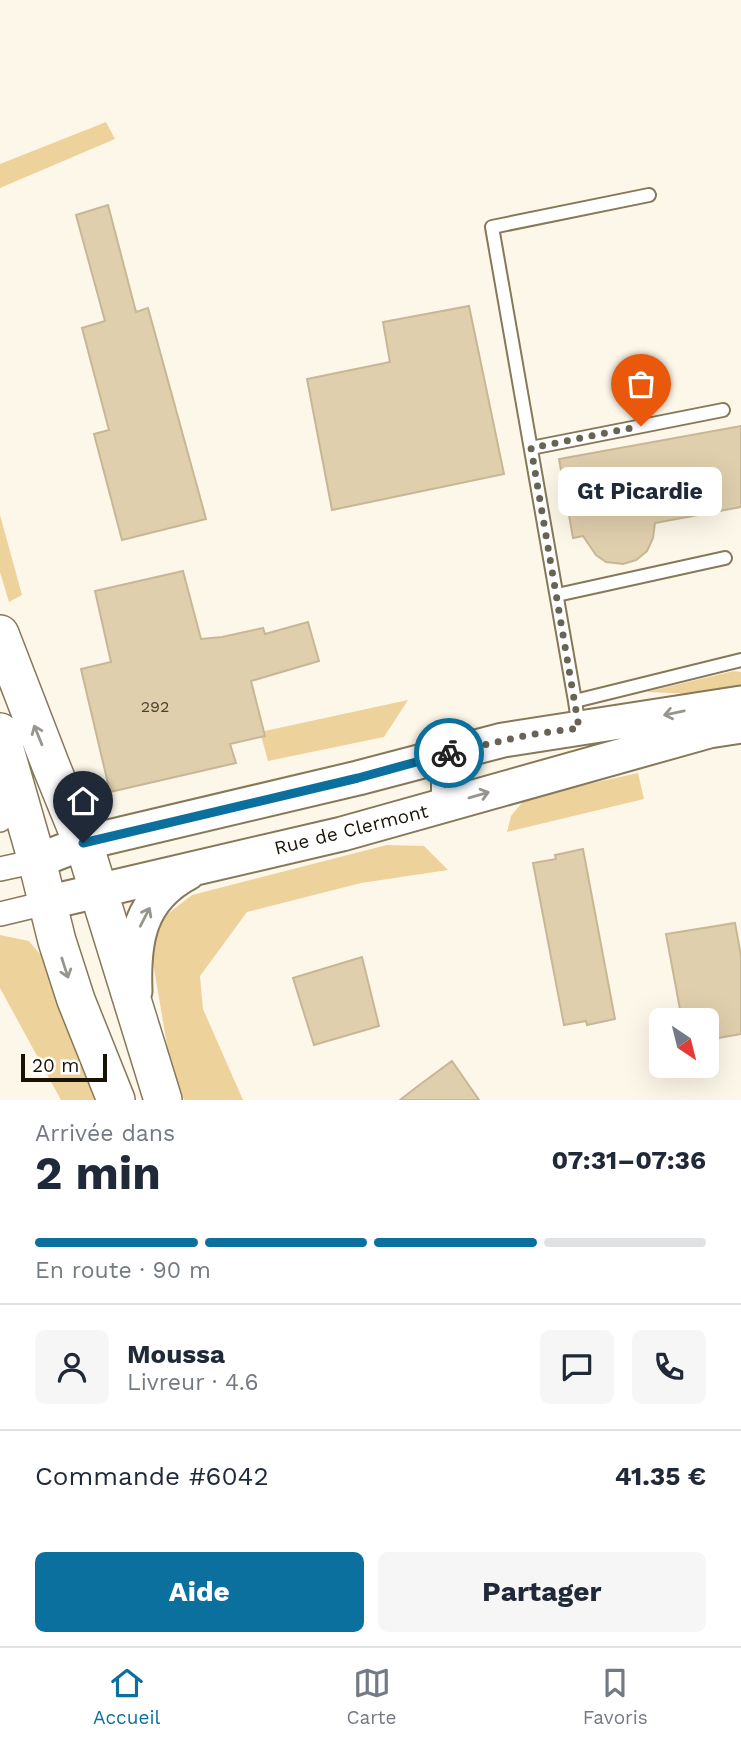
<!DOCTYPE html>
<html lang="fr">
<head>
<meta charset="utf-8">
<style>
	:root { --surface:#fff; --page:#f6f6f7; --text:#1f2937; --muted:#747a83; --line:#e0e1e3; --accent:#0b709d }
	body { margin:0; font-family:"Work Sans",sans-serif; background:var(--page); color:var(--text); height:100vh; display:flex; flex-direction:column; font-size:26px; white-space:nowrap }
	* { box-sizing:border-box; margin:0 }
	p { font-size:23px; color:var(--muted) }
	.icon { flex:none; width:38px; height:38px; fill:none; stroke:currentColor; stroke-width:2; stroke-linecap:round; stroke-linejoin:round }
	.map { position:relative; height:1100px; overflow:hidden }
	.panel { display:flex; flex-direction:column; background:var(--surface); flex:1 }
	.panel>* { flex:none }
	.needle { width:46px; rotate:145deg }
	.controls { position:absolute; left:649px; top:1008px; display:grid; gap:14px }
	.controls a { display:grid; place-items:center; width:70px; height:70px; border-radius:10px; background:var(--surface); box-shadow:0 7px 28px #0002; font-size:35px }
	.scale { position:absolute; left:21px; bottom:18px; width:86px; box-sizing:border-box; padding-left:7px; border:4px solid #191307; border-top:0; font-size:19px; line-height:24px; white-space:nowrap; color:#191307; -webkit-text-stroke:5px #fff; paint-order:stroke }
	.pin { position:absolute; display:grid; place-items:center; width:60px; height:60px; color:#fff; margin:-72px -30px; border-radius:50% 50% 50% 0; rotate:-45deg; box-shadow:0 0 7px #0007 }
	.pin .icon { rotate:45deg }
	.courier { position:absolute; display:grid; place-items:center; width:70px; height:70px; margin:-35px; border:5px solid #0b709d; border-radius:50%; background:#fff; color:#222; box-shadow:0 2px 9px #0007 }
	.bubble { position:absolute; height:49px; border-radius:10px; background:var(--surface); box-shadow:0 7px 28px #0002; font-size:23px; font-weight:700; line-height:49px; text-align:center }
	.overview em { font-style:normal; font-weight:700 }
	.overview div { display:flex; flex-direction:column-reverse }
	.overview { display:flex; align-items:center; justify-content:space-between; height:119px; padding:0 35px }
	h1 { font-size:46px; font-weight:700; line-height:52px }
	.bar { display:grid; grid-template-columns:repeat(4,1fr); gap:10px 7px; align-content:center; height:84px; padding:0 35px }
	.bar i { height:9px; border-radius:5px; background:var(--line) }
	.bar .current { background:var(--accent) }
	.bar p { grid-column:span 4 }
	.line { display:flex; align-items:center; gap:18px; padding:0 35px; border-top:2px solid var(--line) }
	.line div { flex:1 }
	.round { display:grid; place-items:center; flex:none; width:74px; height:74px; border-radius:10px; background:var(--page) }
	.cta { display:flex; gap:14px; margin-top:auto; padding:14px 35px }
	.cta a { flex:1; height:80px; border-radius:10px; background:var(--accent); color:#fff; font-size:28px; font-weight:700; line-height:80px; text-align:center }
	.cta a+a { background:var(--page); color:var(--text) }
	.tabs { display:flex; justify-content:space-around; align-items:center; height:98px; border-top:2px solid var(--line); background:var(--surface); font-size:19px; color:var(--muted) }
	.tabs a { display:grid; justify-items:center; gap:4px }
	.tabs .current { color:var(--accent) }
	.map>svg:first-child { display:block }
</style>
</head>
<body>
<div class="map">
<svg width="741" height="1100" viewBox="0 0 741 1100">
	<rect width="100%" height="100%" fill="#fdf7e9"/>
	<!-- green -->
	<path fill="#edd39b" d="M106,122l9,17 -115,49v-24z
		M0,515l22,80 -13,7 -9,-30z
		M734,671l7,1v16l-46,6 -49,-2z
		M408,700l-24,37 -116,24 -8,-29z
		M638,773l6,26 -137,33 4,-16 15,-18z
		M387,845l37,1 24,24 -87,13 -114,29 -47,64 3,33 40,91h-59l-15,-43 -20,-118 3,-13 40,-31z
		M0,935l29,6 25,30 47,129h-40l-61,-112z"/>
	<!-- building -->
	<path fill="#dfcfad" stroke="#c7b796" stroke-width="2" d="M108,205l28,107 12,-4 58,211 -84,21 -28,-106 15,-4 -27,-102 23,-7 -29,-106z
		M469,306l35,168 -172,36 -25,-131 83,-17 -7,-40z
		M741,426v81l-86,16 -2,15 -6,13 -11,9 -13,4 -17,-2 -10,-7 -13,-19 -10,2 -14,-79z
		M183,571l18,68 21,-2 41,-9 2,6 43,-12 11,39 -68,20 14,55 -35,8 6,19 -126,29 -29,-123 30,-7 -16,-71z
		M583,849l32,170 -28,6 -1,-4 -22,4 -31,-162 23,-4 -1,-4z
		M735,923l6,33v78l-34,6v-20h-25l-16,-86z
		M362,957l17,69 -65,19 -21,-67z
		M452,1061l27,39h-79l18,-14z"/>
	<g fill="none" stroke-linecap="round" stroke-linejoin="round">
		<!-- service casing -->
		<g stroke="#867859" stroke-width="16">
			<path id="service" d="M531,448l192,-38
				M557,595l168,-37
				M575,701l-83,-474 157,-32
				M579,728l-4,-27 166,-41
				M438,805v-24l9,-22"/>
		</g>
		<!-- minor casing -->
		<g stroke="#867859" stroke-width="26">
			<path id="minor" d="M0,820l4,-20v-20
				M0,869l37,-8
				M0,914l46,-11"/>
		</g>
		<!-- secondary casing -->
		<g stroke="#867859" stroke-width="37">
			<path id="secondary" d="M37,861l46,-18 275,-65 145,-38 238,-37
				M46,903l296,-69 367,-103 32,-5
				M135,991c-2,-50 4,-92 53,-118"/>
		</g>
		<!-- primary casing -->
		<g stroke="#867859" stroke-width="40">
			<path id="primary" d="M0,634l51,132 37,91 75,243
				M0,732l37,129 20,80 19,59 40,100"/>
		</g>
		<!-- service -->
		<use href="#service" stroke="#fff" stroke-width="12"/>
		<!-- minor -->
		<use href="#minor" stroke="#fff" stroke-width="23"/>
		<!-- secondary -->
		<use href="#secondary" stroke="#fff" stroke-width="33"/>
		<!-- primary -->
		<use href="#primary" stroke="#fff" stroke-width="37"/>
	</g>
	<!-- one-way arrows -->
	<defs><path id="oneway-shaft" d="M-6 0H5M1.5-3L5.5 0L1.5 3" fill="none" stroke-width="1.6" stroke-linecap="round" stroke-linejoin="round" transform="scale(1.75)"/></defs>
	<g stroke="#98958f">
		<use href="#oneway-shaft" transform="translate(674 713) rotate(168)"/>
		<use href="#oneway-shaft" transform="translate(38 735) rotate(-112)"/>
		<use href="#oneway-shaft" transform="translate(479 795) rotate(-16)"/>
		<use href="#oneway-shaft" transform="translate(145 917) rotate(-63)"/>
		<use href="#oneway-shaft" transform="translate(65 968) rotate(72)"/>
	</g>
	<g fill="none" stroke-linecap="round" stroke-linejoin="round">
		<!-- done -->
		<path stroke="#696356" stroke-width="7" stroke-dasharray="0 12.6" d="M449,753l79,-18 51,-7 -48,-280 110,-22"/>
		<!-- route -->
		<path stroke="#0b709d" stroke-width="9" d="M83,843l275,-65 91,-25"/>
	</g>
	<g text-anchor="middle" stroke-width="6" stroke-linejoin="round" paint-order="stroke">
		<!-- number labels -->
		<g font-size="16" fill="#4a4230">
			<text x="155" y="712">292</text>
		</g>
		<!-- street labels -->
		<g font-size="19" fill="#191307" stroke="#fff">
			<text transform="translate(351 829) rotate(-14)" y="7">Rue de Clermont</text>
		</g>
	</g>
</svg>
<div class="controls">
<a><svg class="needle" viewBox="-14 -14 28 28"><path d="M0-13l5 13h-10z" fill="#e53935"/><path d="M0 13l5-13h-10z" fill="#747a83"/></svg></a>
</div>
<div class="scale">20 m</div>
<div class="pin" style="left:641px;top:426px;background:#ea580c"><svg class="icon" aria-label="bag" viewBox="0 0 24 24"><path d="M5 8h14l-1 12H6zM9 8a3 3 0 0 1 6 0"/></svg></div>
<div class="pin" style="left:83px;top:843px;background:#1f2937"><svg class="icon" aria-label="home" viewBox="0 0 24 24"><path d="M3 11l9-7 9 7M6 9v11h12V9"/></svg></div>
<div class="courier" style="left:449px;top:753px"><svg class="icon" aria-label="bike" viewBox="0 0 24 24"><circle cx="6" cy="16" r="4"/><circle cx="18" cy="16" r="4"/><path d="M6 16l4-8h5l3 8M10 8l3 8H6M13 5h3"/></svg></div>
<div class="bubble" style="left:558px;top:467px;width:164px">Gt Picardie</div>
</div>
<section class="panel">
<div class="overview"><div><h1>2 min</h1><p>Arrivée dans</p></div><em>07:31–07:36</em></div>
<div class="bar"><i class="current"></i><i class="current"></i><i class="current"></i><i></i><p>En route · 90 m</p></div>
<div class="line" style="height:126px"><a class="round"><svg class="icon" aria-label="person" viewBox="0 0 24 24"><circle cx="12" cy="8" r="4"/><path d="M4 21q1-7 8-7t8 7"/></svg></a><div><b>Moussa</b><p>Livreur · 4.6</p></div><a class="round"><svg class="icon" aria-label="chat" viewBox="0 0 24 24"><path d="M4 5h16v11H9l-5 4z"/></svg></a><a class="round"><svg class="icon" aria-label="phone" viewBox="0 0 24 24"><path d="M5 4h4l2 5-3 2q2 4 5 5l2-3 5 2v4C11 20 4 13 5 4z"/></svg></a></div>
<div class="line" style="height:91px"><div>Commande #6042</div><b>41.35 €</b></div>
<div class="cta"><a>Aide</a><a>Partager</a></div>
</section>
<nav class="tabs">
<a class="current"><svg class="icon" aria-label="home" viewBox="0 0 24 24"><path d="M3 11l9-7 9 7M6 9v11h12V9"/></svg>Accueil</a>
<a><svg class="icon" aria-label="map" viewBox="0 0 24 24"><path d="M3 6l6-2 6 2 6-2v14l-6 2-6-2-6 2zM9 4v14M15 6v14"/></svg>Carte</a>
<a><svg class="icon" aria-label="saved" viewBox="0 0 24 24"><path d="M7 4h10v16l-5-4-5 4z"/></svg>Favoris</a>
</nav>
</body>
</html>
